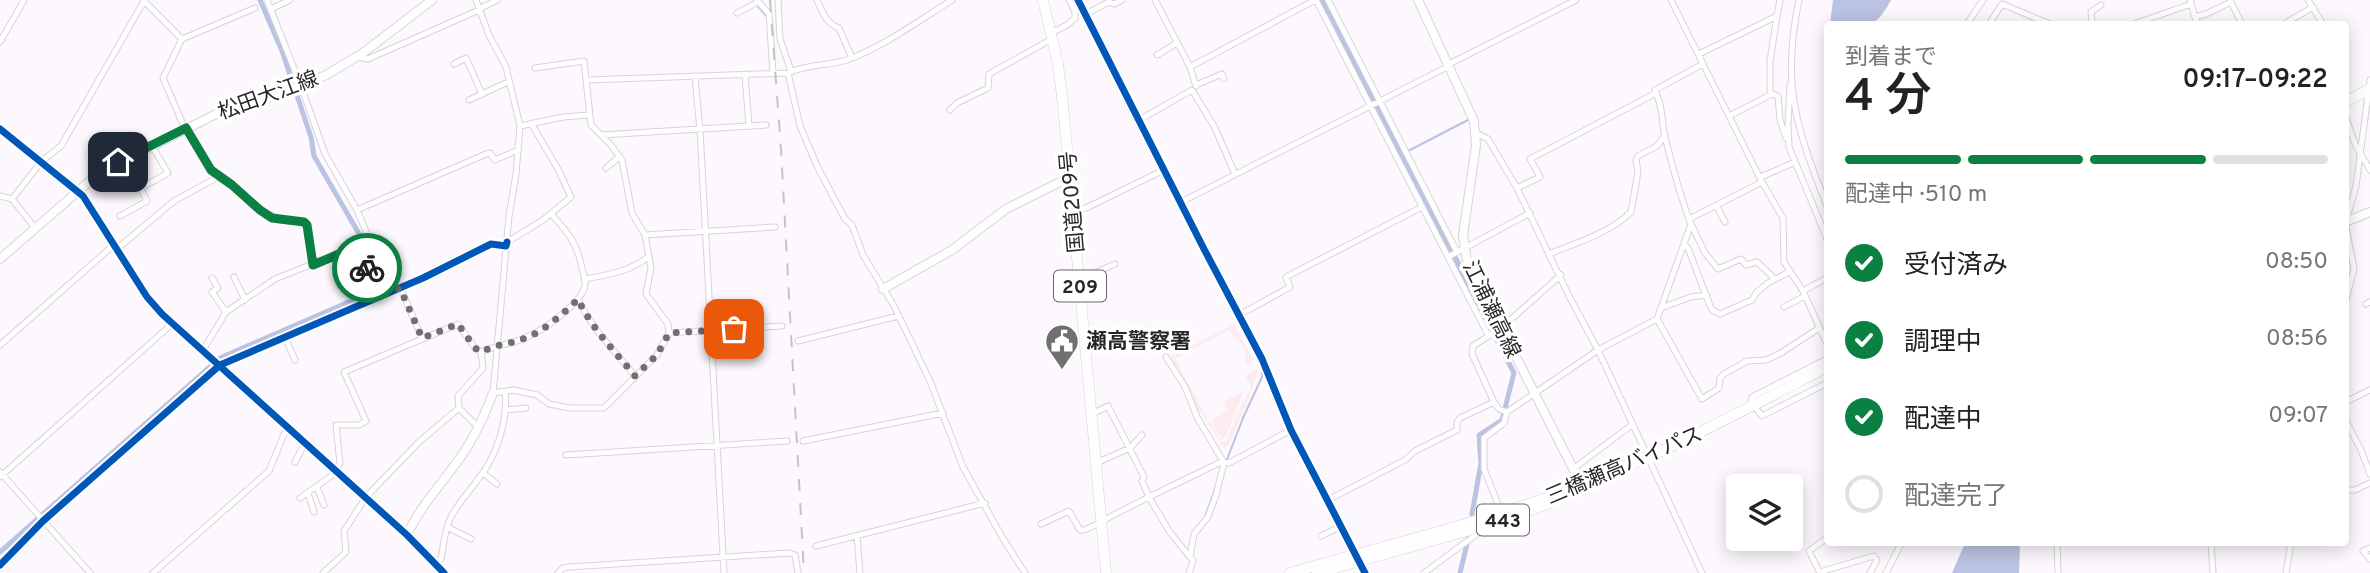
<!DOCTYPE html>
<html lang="ja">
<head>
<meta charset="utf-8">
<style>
	:root { --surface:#fff; --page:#f6f6f6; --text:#222; --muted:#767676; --line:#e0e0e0; --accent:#0b8043 }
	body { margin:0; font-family:Overpass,"Noto Sans JP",sans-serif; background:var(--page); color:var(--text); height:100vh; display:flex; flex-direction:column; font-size:26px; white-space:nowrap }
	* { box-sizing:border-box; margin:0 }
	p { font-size:23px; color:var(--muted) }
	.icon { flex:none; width:38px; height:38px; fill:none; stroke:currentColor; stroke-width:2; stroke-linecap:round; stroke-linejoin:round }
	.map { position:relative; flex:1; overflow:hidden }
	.drawer { position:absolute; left:1824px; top:21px; width:525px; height:525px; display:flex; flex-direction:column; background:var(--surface); border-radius:7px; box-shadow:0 4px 18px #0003 }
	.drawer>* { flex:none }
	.tools { position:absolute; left:1726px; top:474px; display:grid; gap:14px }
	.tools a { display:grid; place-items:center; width:77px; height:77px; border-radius:7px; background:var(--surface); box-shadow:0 4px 18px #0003; font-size:35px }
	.pin { position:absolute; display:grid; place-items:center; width:60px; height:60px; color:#fff; margin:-30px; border-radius:14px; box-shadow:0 4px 10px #0006 }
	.courier { position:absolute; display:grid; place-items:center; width:70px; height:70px; margin:-35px; border:5px solid #0b8043; border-radius:50%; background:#fff; color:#222; box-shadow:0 2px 9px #0007 }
	.overview em { font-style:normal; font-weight:600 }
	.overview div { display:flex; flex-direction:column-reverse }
	.overview { display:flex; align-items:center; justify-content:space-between; height:119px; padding:0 21px }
	h1 { font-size:46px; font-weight:600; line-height:52px }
	.bar { display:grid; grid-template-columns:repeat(4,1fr); gap:10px 7px; align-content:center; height:84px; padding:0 21px }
	.bar i { height:9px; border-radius:5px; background:var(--line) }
	.bar .active { background:var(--accent) }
	.bar p { grid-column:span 4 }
	ol { padding:0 21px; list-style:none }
	li { display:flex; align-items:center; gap:21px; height:77px }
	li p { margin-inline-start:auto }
	li .icon { padding:7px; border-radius:50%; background:var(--accent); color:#fff; stroke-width:4 }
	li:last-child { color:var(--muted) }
	li i { width:38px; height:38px; border:4px solid var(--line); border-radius:50% }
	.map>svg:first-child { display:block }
</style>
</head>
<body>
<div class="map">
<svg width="2370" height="573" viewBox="0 0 2370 573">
	<rect width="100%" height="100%" fill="#fcf8fd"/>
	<!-- green -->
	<path fill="#fcebef" d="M1234,324l19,36 -6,4 -3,-6 3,-2 -10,-19 -3,1 -4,-8 -55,29 34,63 14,20 4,-2 12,-31 12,-21 -5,-12 10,-7 2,3c-5,15 -24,67 -33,77l-23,-36 -4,-1 -10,-25 -17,-30z
		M1244,391l-18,45 -4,2 -10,-14 1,-5 15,-9 -4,-8z"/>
	<!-- water -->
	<path fill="#bac3e2" d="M1319,0h7l155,302 -5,4z
		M1833,0h58c-18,34 -26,25 -61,24z
		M1965,543h55l-1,30h-67z"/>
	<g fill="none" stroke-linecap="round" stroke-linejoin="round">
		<!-- stream -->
		<path stroke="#bac3e2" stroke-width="2" d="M1075,0l11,22
			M757,5l10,12
			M1117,83l7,18 35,68
			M1408,151l60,-31
			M1162,174l100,194v9l-19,41 -17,44
			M1205,517l11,-31"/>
		<!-- canal -->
		<path stroke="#bac3e2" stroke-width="5" d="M1472,514l9,-51 -2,-28 23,-15 12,-47 -38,-73
			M0,552l220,-194 163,-71 -21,-48 -48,-83 -3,-19 -29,-86 -22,-51
			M1460,573l9,-37"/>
		<!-- street casing -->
		<g stroke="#d7d3d8" stroke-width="7">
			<path id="street" d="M143,0l39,39
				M267,0l34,86 24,68 32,56 34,81
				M476,0l13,35 17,32 14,59 -4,48 -7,42 -16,177 20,-3 24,5 12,9 21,4h34l53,-53 12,-22 113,-7
				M757,0l12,14 4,59
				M778,0l2,39 11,32
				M817,0c6,13 9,23 22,28l13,30
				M1078,0l126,249 58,110 29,71 74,143
				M1155,0l35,67 125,-67
				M1316,0l132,257
				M1328,0l129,252
				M1671,0l91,182 21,36 1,44 19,29 24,53
				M1799,0c-18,85 -3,127 28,206
				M2190,0l7,24
				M2308,0l15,24
				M271,9l19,-9
				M479,9l18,-9
				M737,13l21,-11
				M1086,14l23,-12 5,2 8,-4
				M1777,16l-7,45v32l8,3 2,24 6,18
				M2195,17l11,-3 25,-12 11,22
				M1967,24l16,-24
				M1989,24l13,-20 48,20
				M2092,24l-1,-12 10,-7
				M2134,24l57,-20
				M2284,24l29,-17
				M1051,33l16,-8 8,-7v-6l-6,-12
				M0,42l24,-42
				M1699,54l78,-38 3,-16
				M1157,55l20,-12
				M357,57l11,2 111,-49
				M454,64l12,-6 16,36
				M1449,64l127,-64
				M1190,67l6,19
				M535,68l49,-7 7,64 19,19 12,16 10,53 13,22 6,33 -5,26 22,30 1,9
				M788,73l12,53 18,42 27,51 7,6 11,30 31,51 36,75 33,86 39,70 23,36
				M745,75l4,51
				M695,77l5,53 24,443
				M587,80l201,-7c18,-9 40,-7 59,-13 38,-14 71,-39 105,-60
				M1196,85l26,-11 2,5
				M1790,85l-2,40 1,22 38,92
				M1656,93c8,18 5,27 9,44 7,28 14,55 24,82
				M469,100l39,-18
				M950,110l7,-7 31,-15 1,-14 63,-35
				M1731,115l41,-21
				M2345,115l10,29 15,26
				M1139,120l53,-30 23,38 20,46
				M520,126l43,-9 27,-2
				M186,128l25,42 21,15 28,25 20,10 24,2 3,3 6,40
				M185,129l-22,-51 19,-39 73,-31
				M1476,133l12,6 29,49 53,110 28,52 104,223
				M601,135l165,-10
				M606,168l13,-11
				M1761,177l34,-15
				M141,188l27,-15 -16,-27
				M1517,188l23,-11 -10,-18 126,-66 -1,-3 48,-26
				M0,196l12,3 30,-38 19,-15 83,-145
				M12,199l23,29
				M1181,202l268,-136
				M1716,205l9,17
				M357,210l129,-56 4,-1 5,7 23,-10
				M1073,210l13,-2 78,-38
				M120,216l27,-15 -21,-41
				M2346,221l10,-35 14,-106
				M2345,222l9,47 -9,34
				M1691,224l14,29 13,16 23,-10 5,6 11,-3 18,17
				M645,235l130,-8
				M507,242l36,-22 28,-23 -13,-28 -26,-44
				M1684,244l4,4 22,58 2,4 8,4 32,-14 5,-8 11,-9 21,-11
				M118,248l56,-47 46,-25
				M1549,254c27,-11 61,-21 82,-42l7,-40 -2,-12 2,-4 19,-10 8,-11
				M234,277l11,23
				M212,278l6,10 -6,4 14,20
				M584,279c24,-4 45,-7 64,-22
				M1079,280l36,-16
				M400,287l22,51
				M1803,291l24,-13
				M578,299c14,30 36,51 57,77
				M2366,304l4,-2
				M1784,307l21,-11
				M1661,308l30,-11 16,-2
				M1239,315l51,-28 -4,-10 136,-70
				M1657,319l45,80 17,-11 1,-10 4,-4 23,-13 19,-1 15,-7 38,-25
				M1488,335l-40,-78 82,-44
				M285,337l10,23
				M798,341l100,-25
				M0,345l115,-101
				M203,350l23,-38 49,-33 83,-33 22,50
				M481,352c17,-8 35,-8 50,-17 15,-7 52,-33 54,-50 1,-5 -2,-12 -3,-16 -4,-25 -14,-37 -31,-55
				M1166,357l19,30 12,30 27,46 -8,32 -8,22 -14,17 -4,23
				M1827,359l-75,38 -1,5 11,14 65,-33
				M1494,402l-22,-48 1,-8 27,-17 61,-54
				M2345,402l25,-12
				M506,410l20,-2
				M1092,414l16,-8 36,71 -2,4 7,16 -47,24
				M2345,419l16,31 9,24
				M803,441l140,-28
				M566,455l221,-14
				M295,462l10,-19
				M1096,463l34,-15 12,-13
				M1573,469l60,-45
				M336,471l4,-8 -4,-38h23l7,-4 -22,-49 114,-48 17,24 6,4 2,16 -25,28 1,12
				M0,472l90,101
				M483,473l14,11
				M0,477l172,-153
				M317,487l7,18
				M2345,490h10l15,-7
				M308,493l6,19
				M300,498l37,-26
				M1328,500l77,-40 10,-9 42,-21v-8l3,-4 34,-16 5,7 8,3 91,-62 59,-31 34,-95 -2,-5 73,-37
				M1502,514l-18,-45v-31l20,-15 3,-11
				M1041,524l28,-13 11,19h4l18,-8
				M447,527l24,12
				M857,536l3,37
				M1321,536l21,-10
				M2057,542l1,31
				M2211,542l2,31
				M816,546l169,-43
				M2370,548l-7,3 7,8
				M435,563l6,-4c3,-15 3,-28 10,-42 7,-14 19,-26 28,-39 18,-23 29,-57 26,-86
				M0,565l43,-44 177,-156 203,-87 68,-34 15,2
				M1820,572l54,-16 3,4 -7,13
				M153,573l116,-102 18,-44
				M323,573l23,-21 -2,-21 22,-34 54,-56 39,-33 18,18
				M558,573l5,-5 6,-1 220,-14 6,2 3,18
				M1189,573l4,-12 -24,-30 -20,-34 72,-35 8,1 62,-33
				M1424,573l57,-42v-4
				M1820,573l-11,-22 18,-13
				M1886,573l16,-31
				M2286,573l5,-31"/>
		</g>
		<!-- secondary casing -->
		<g stroke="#d7d3d8" stroke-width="10">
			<path id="secondary" d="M1418,0l56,121 2,24 -13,90 4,26 117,229
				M0,129l83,67 64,101 15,17 245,221 37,38
				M2345,222l25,-10
				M0,259l99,-86 137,-69 44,-9 46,-20 37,-22 69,-53
				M883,289l69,-39 54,-41 64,-32
				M407,535c12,-26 30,-46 47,-69 16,-20 30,-49 39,-73"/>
		</g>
		<!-- highway casing -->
		<g stroke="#d7d3d8" stroke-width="11">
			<path id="highway" d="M1043,0l15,64 5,41 43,468
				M2345,102l25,-13
				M1290,573c98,-28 197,-52 292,-88 85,-33 164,-76 245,-118
				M1317,573l164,-46 67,-23"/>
		</g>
		<!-- street -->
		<use href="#street" stroke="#fffeff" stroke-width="5"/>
		<!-- secondary -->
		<use href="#secondary" stroke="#fffeff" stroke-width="8"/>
		<!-- highway -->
		<use href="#highway" stroke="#fffeff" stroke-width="10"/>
		<!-- rail -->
		<path stroke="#c4c3c4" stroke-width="2" stroke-dasharray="12 12" stroke-linecap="butt" d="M770,0l11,149 23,424"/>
		<!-- cycleway casing -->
		<g stroke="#fff" stroke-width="11">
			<path id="cycleway" d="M1078,0l126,249 58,110 29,71 74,143
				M0,129l83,67 64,101 15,17 245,221 37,38
				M0,565l43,-44 177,-156 203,-87 68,-34 15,2 1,-4"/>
		</g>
		<!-- cycleway -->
		<use href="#cycleway" stroke="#0057b8" stroke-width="7"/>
	</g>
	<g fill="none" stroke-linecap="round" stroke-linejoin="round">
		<!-- done -->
		<path stroke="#726f73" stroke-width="7" stroke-dasharray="0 12.6" d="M367,268l13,28 20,-8 22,50 36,-14 17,24 6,4c15,-8 31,-8 47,-15 18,-8 36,-24 50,-38 14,30 36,51 57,77l22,-21 12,-22 65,-4"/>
		<!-- route -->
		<path stroke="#0b8043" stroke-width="9" d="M118,162l68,-34 25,42 21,15 28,25 12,8 32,4 3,3 6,40 45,-19 9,22"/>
	</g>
	<!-- icons -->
	<defs>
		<g id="civic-pin" transform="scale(1.75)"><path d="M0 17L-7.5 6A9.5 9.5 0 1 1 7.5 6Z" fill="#726f73" stroke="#fff"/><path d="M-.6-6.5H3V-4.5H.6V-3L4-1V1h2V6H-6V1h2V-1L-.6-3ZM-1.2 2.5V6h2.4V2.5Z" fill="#fff"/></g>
	</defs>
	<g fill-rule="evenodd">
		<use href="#civic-pin" x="1062" y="341"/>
	</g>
	<g text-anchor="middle" stroke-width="7" stroke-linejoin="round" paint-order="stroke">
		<!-- shield labels -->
		<g fill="#fff" stroke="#686669" stroke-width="2">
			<rect x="1054" y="270.5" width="52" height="31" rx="5"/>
			<rect x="1477" y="504.5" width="52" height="31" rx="5"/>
		</g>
		<g font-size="19" font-weight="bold" fill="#282529">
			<text x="1080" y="293">209</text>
			<text x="1503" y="527">443</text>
		</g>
		<!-- street labels -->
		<g font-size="21" fill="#282529" stroke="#fff">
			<text transform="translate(268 95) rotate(-20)" y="7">松田大江線</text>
			<text transform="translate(1072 202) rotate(-95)" y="7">国道209号</text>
			<text transform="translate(1492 309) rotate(64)" y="7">江浦瀬高線</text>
			<text transform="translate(1624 465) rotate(-23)" y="7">三橋瀬高バイパス</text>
		</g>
		<!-- poi labels -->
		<g font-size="21" font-weight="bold" fill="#282529" stroke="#fff" text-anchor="start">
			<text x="1086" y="348">瀬高警察署</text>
		</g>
	</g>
</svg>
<div class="tools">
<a><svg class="icon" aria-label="layers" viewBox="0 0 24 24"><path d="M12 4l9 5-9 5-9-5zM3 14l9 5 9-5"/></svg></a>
</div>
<div class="pin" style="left:734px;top:329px;background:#ea580c"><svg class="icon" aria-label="bag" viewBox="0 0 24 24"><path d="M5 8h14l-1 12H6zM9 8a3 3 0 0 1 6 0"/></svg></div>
<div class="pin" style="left:118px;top:162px;background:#1f2937"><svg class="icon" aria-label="home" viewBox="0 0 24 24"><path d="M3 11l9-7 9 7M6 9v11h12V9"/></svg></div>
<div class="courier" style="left:367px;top:268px"><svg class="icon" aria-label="bike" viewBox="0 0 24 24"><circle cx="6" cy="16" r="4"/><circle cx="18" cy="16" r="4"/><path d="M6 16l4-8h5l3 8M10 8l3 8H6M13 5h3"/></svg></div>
<section class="drawer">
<div class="overview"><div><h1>4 分</h1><p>到着まで</p></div><em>09:17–09:22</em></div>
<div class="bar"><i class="active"></i><i class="active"></i><i class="active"></i><i></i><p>配達中 · 510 m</p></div>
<ol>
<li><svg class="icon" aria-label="check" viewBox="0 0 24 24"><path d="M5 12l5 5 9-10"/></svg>受付済み<p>08:50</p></li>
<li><svg class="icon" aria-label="check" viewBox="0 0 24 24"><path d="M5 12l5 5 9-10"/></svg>調理中<p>08:56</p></li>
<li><svg class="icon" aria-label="check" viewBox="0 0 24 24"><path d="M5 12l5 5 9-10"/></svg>配達中<p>09:07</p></li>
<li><i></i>配達完了</li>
</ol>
</section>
</div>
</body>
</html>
